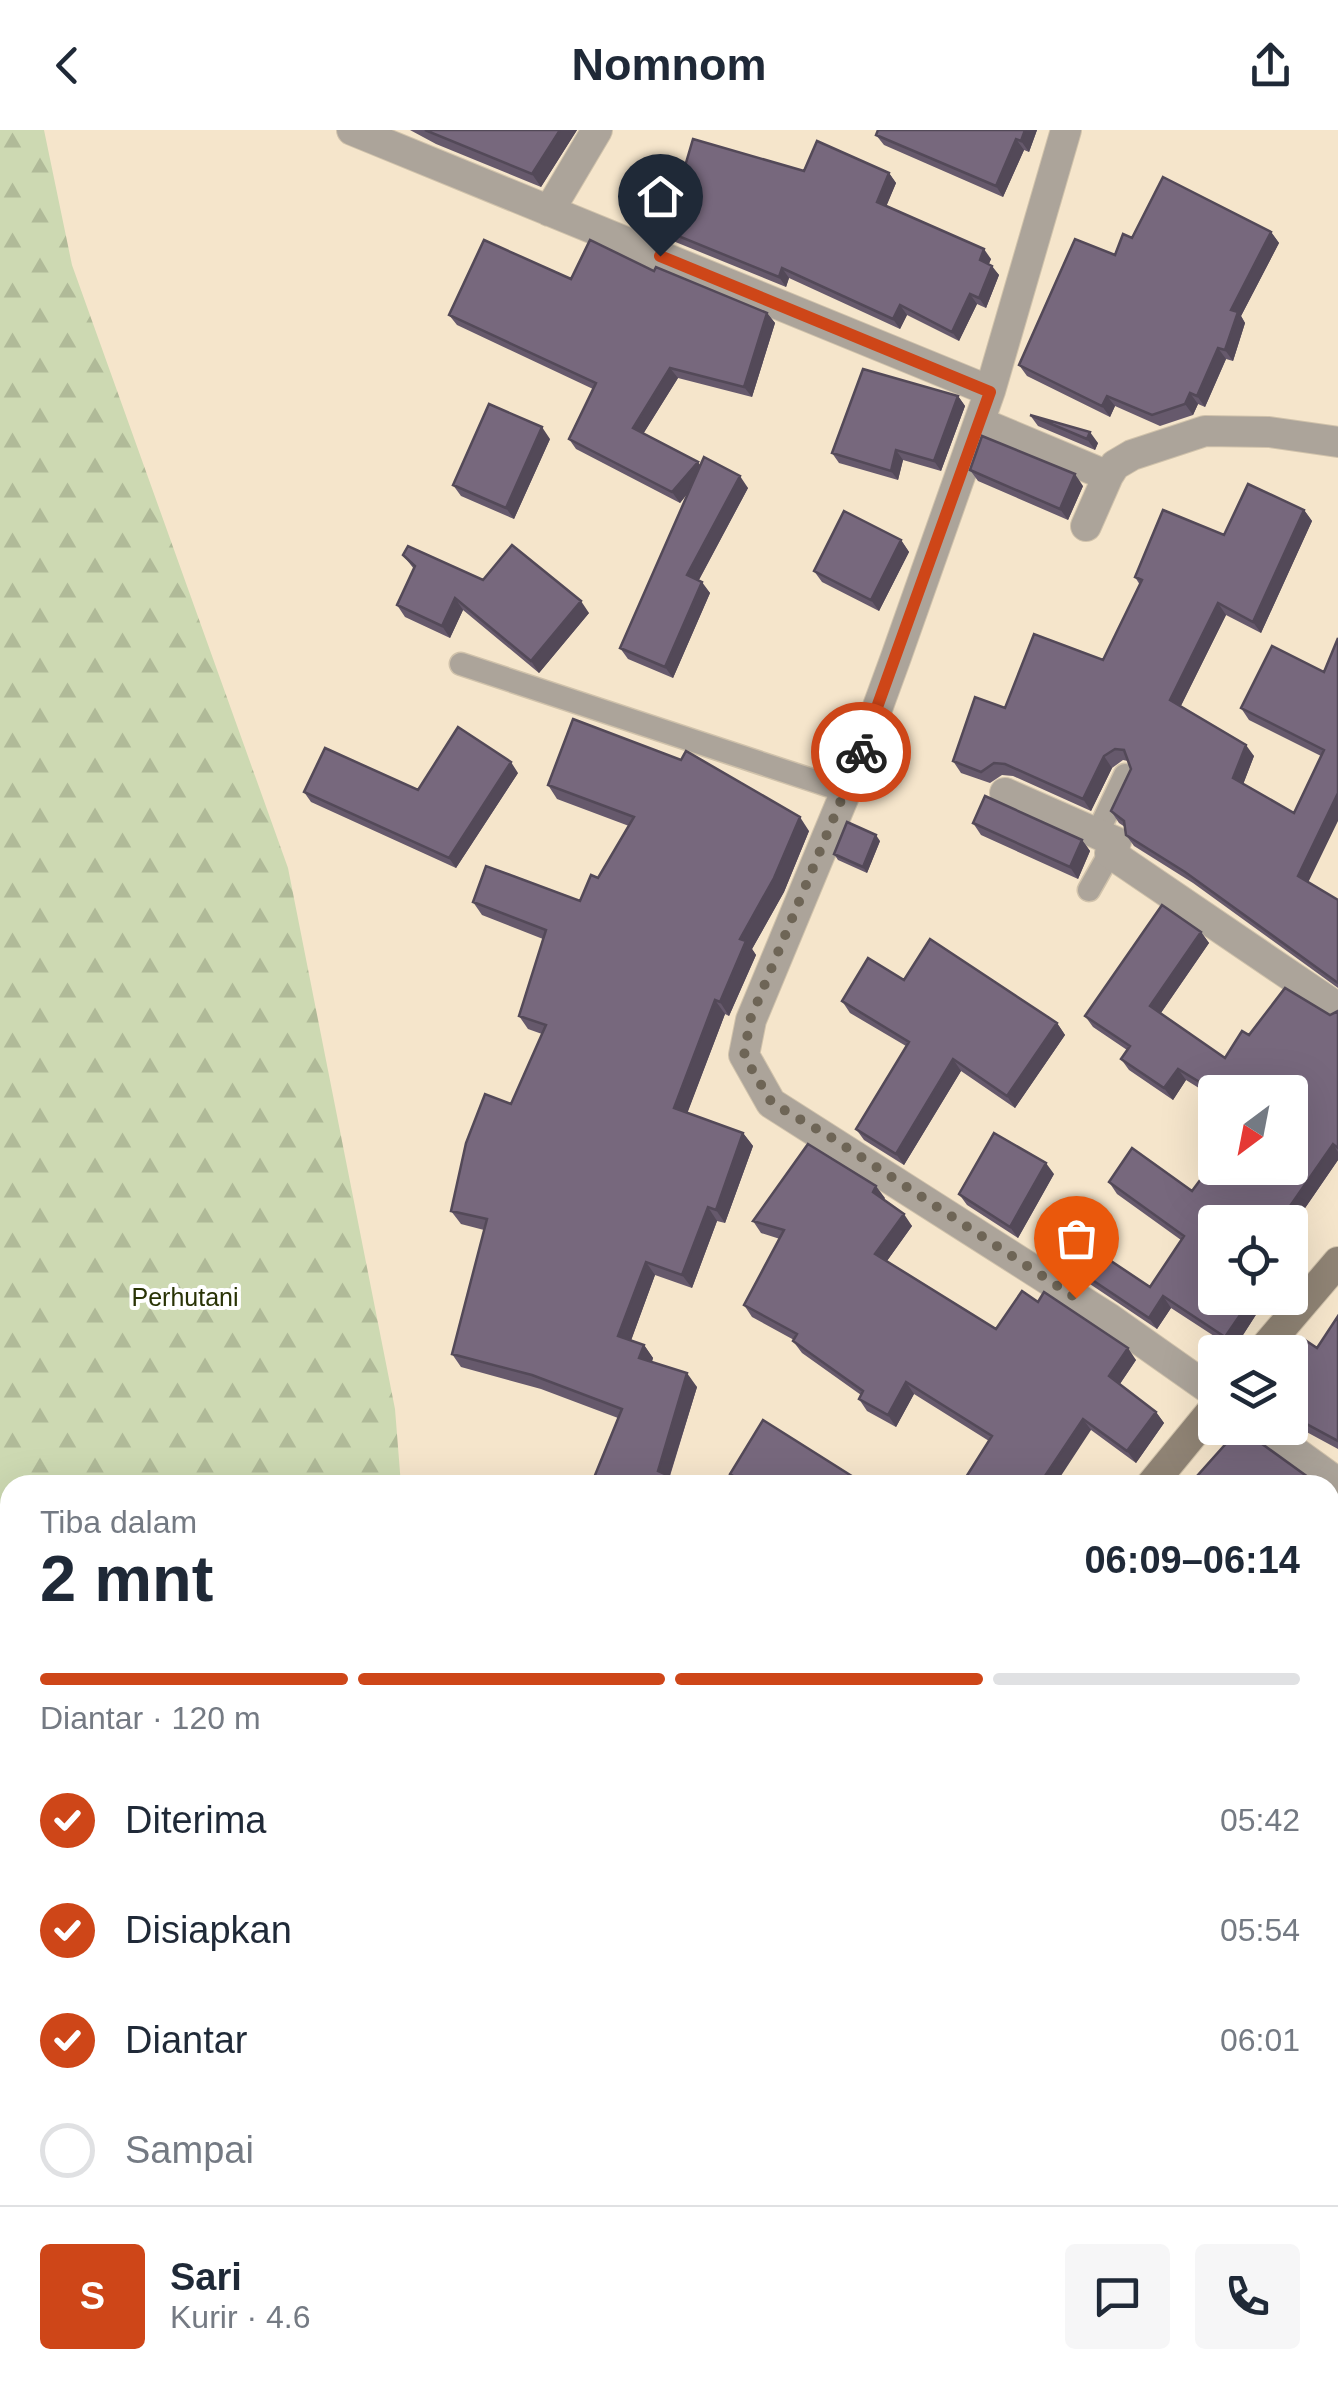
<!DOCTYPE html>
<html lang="id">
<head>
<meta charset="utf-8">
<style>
	:root { --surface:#fff; --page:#f6f6f7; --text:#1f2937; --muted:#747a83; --line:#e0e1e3; --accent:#ce4618 }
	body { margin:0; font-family:Arial,sans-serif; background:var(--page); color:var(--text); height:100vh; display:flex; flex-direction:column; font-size:38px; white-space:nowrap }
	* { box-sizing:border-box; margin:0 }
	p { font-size:32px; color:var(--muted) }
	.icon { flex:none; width:55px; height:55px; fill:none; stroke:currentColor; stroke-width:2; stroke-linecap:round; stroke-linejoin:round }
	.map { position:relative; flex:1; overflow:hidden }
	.sheet { position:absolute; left:0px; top:1345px; width:1340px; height:932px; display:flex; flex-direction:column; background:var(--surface); border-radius:30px 30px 0 0; box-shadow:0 10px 40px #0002 }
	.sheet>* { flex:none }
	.needle { width:65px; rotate:212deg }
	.fabs { position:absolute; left:1198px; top:945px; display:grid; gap:20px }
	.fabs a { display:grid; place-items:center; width:110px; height:110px; border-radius:10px; background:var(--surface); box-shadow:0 10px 40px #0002; font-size:50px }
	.pin { position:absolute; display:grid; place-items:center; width:85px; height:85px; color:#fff; margin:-102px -42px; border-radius:50% 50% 50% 0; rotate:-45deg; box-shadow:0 0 10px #0007 }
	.pin .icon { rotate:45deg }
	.courier { position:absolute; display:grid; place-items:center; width:100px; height:100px; margin:-50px; border:8px solid #ce4618; border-radius:50%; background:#fff; color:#222; box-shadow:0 2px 12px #0007 }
	.summary em { font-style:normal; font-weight:700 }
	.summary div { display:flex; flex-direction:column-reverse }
	.summary { display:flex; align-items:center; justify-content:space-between; height:170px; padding:0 40px }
	h1 { font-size:65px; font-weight:700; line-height:75px }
	.bar { display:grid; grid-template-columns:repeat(4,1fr); gap:15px 10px; align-content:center; height:120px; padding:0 40px }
	.bar i { height:12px; border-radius:8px; background:var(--line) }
	.bar .selected { background:var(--accent) }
	.bar p { grid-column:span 4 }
	.line { display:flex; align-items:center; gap:25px; padding:0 40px; border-top:2px solid var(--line) }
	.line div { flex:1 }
	.round { display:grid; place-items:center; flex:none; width:105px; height:105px; border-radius:10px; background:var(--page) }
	ol { padding:0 40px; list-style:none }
	li { display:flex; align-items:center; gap:30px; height:110px }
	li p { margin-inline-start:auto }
	li .icon { padding:10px; border-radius:50%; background:var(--accent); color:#fff; stroke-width:4 }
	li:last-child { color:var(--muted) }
	li i { width:55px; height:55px; border:5px solid var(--line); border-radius:50% }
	header { display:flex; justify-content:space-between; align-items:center; height:130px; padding:0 40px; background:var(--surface); font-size:45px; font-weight:700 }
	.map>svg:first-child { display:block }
</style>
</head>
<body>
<header><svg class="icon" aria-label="back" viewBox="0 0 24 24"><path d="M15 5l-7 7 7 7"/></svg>Nomnom<svg class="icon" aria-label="share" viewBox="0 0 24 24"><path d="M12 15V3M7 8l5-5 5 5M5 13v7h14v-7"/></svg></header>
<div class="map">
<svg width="1338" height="2277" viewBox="0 0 1338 2277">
	<defs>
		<pattern id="forest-firs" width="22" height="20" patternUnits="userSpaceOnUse" patternTransform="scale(2.5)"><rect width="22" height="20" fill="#cdd9b2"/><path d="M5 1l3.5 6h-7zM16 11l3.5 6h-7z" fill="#b0ba98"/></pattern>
	</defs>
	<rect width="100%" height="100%" fill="#f5e5cb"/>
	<!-- forest -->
	<path fill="url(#forest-firs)" d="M0,0h44l28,135 216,603 107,541 6,76h-391v913h146l-6,9h-150z"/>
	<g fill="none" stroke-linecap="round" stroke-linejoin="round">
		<!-- service casing -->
		<g stroke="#d0c2ab" stroke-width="25">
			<path id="service" d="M461,534l384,127
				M1097,704l28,-59
				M1089,760l21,-37"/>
		</g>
		<!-- minor casing -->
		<g stroke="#d0c2ab" stroke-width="32">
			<path id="minor" d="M352,0l638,261
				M1066,0l-76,261 -94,266 -42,115 -103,248 -7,35 27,48 339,216 105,74
				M549,81l48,-81
				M979,292l129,54 7,-11 17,-10 73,-24 64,1 69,10
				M1086,396l22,-50
				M1005,663l111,49 -6,11 228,155
				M1262,1298l76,55
				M1330,1890l8,4
				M1330,2179l8,-27
				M931,2268l14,9
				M1291,2277l5,-9"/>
		</g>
		<!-- secondary casing -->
		<g stroke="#d0c2ab" stroke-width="32">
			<path id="secondary" d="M1261,1222l77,-90
				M1151,1355l64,-78
				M407,2277l7,-9"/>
		</g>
		<!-- service -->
		<use href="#service" stroke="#aca49a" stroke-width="22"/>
		<!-- minor -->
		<use href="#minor" stroke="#aca49a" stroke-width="30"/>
		<!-- secondary -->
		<use href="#secondary" stroke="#908475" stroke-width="30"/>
	</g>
	<!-- wall -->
	<path fill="#66596c" d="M410,0h167l-36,57 -105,-43z
		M878,0h159l-8,22 -5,-2 -21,47 -119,-52 -8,-10z
		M804,41l85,2 7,10 -10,23 105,53 -2,5 10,11 -13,33 -9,-4 -18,37 -52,-26 -7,14 -111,-51 -3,9 -113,-46 -7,-10z
		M1271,102l8,11 -38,73 4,7 -12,38 -7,-2 -21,48 -7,-3 -5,11 -33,11 -45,-20 -5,11 -83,-41 -8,-11 113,-127z
		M571,149l196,34 8,10 -23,74 -74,-19 -35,56 57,31 48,23 -49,92 11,13 -37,85 -45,-19 -8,-11 69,-157 -9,12 -104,-54 -7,-10 24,-50 -136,-64 -8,-10z
		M958,266l7,10 -24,65 -38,-11 -5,20 -59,-17 -7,-10z
		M1030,285l68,28 -3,7 -57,-24z
		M550,309l-36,80 -53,-23 -8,-11z
		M970,340l113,16 -15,34 -90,-39z
		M1304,380l8,11 -51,112 -35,-18 -46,92 74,49 -11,28 51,29 27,-57 -72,-36 -8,-12 83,-36 14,-34 -30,244 30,18v88l-145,-105 -59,-37 -8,-11 -1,-8 -6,-4 -8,-12 20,-42 -3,-8 -5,-1 -11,8 -21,43 -78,-35 -11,-1 -12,8 -29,-10 -8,-12 52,-53 98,-48 37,-75 -5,-8 89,-42z
		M901,410l8,12 -30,59 -57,-29 -8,-11z
		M403,425l80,25 106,33 -50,60 -76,-63 -13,28 -45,-21 -8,-12 17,-36z
		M518,643l-62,95 -145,-66 -7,-10 114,-2z
		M548,655l261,46 -25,61 -32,57 4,6 -27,61 -4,-2 -38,99 56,20 10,13 -28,77 -8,-2 -25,67 -37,-13 -24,65 13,5 9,13 -1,4 45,25 -27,89 8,9 -60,-67 -77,-29 -80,-22 -9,-13 32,-124 -23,-6 -10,-13 60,-107 31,-70 -14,-5 -9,-13 24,-77 -61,-24 -9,-13 107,-1 18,-23 31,-52 -72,-27z
		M973,693l109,17 8,11 -12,28 -97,-44z
		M880,711l-13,32 -29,-13 -4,-6z
		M1201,802l8,11 -48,70 64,45 24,-23 81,-20 8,-4v149l-48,70v-8h-75l38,79 6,9 -25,39 -63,-41 -14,21 -85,-57 -8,-11 86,26 31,-47 -64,-46 -8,-12 83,9 98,-99h-75v6l-29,-18 -13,20 -44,-30 -8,-11 6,-9 -34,-23 -8,-11z
		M904,850l153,43 8,12 -50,73 -54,-37 -57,94 -40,-25 -8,-11 50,-83 -56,-33 -8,-12z
		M1054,1044l-36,64 -51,-33 -8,-11z
		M885,1068l-2,2 29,26 -25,35 109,68 42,-27 98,58 -16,24 36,28 8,11 -28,40 -45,-33 -102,11 -75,-47 -18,33 -29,-16 -8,-12 2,-4 -59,-42 -9,-12 1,-1 -42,-23 -8,-12 36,-66 -19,-6 -8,-12z
		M1338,1186v133l-48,-26v-67l27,-8z
		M730,1344l136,11h-128z
		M1330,1625l8,5v232l-8,-5z
		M1330,1949l8,5v180h-5l-3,3z
		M1070,2268h206l-3,9h-209z"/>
	<!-- shaded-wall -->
	<path fill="#534958" d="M560,0h17l-36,57 -9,-13z
		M1025,0h12l-8,22 -8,-11z
		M1016,9l8,11 -21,47 -7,-11z
		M889,43l7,10 -12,29 -7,-10z
		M1271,102l8,11 -38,73 4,7 -12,38 -8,-11 6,-40z
		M984,119l7,10 -5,11 -6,-10z
		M992,136l7,9 -13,33 -7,-10z
		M782,138l7,10 -3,9 -7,-10z
		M970,164l7,10 -18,37 -7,-9z
		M900,175l7,10 -7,14 -7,-10z
		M767,183l8,10 -23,74 -8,-10z
		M1218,218l8,11 -21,48 -8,-11z
		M670,238l8,10 -38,61 -7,-11z
		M1190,263l8,11 -5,11 -8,-11z
		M958,266l7,10 -24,65 -7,-10z
		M1107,266l8,10 -5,11 -8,-11z
		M542,297l8,12 -36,80 -8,-11z
		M1090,302l8,11 -3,7 -8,-11z
		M896,320l7,10 -5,20 -7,-9z
		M698,332l7,10 -25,31 -8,-11z
		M1075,344l8,12 -15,34 -8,-11z
		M740,346l8,12 -53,99 -8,-12z
		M1304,380l8,11 -51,112 -8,-11z
		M901,410l8,12 -30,59 -8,-11z
		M702,452l8,11 -37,85 -8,-11z
		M455,468l8,12 -13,28 -8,-12z
		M581,471l8,12 -50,60 -8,-12z
		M1218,473l8,12 -48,97 -8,-12z
		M1246,615l8,11 -13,34 -8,-12z
		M1104,626l8,12 -21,43 -8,-12z
		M511,632l7,11 -62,95 -7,-10z
		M1338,663v28l-32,66 -8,-11z
		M800,687l9,14 -25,61 -32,57 4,6 -27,61 -9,-14 20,-63z
		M876,705l4,6 -13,32 -4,-6z
		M1082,710l8,11 -12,28 -8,-12z
		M1201,802l8,11 -51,74 -8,-11z
		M715,870l10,14 -41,108 -10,-14z
		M1057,893l8,12 -50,73 -8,-12z
		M953,929l8,12 -57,94 -8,-11z
		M1178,939l8,11 -13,20 -9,-12z
		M743,1003l10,13 -28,77 -9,-13z
		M1333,1014l5,8v8l-48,70v-8h-11z
		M1046,1033l8,11 -36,64 -8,-11z
		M876,1056l9,12 -4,6 -8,-12z
		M708,1077l9,14 -25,67 -10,-13z
		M904,1084l8,12 -28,39 -9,-11z
		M646,1132l9,13 -27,74 -10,-13z
		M1163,1166l8,12 -14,21 -8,-11z
		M1246,1168h9l-2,3 6,9 -25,39 -9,-12z
		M644,1215l9,13 -5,13 -9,-13z
		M1128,1218l8,12 -19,28 -8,-12z
		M687,1243l10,14 -30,97 -9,-13z
		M906,1252l8,12 -18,33 -8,-12z
		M1156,1282l8,11 -28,40 -9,-12z
		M1083,1289l8,11 -36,55h-16z
		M1337,1450l1,23 -8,11v-25z
		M1338,1542v26l-8,11v-25z
		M636,2268h19l-7,9h-19z
		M995,2268h18l-6,9h-18z
		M1123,2268l6,9h-13z
		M1265,2268h11l-3,9h-5z"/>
	<!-- building -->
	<path fill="#77687d" stroke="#534958" stroke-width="2.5" d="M425,0h135l-28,44z
		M878,0h147l-4,11 -5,-2 -20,47 -120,-51z
		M693,9l111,32 13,-30 72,32 -12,29 107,47 -4,11 12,6 -13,32 -9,-4 -18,38 -52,-27 -7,14 -111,-51 -3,9 -113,-46z
		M1163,47l108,55 -40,78 7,2 -13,38 -7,-2 -21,48 -7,-3 -5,11 -33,11 -45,-19 -5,10 -83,-41 56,-126 40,16 8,-21 9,4z
		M484,110l87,39 19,-39 64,31 2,-4 111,46 -23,74 -74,-19 -37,60 65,34 -26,30 -103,-53 27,-56 -147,-68z
		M863,239l95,27 -24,65 -38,-11 -5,21 -59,-18z
		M489,274l53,23 -36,81 -53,-23z
		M1030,285l60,17 -3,7z
		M982,306l93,38 -15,35 -90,-39z
		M704,327l36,19 -53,99 15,7 -37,85 -45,-19z
		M1248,354l56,26 -51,112 -35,-19 -48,97 76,45 -13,33 61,35 30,-63 -83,-42 31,-62 52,26 14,-34v155l-40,83 40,24v83l-153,-111 -59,-37 -2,-14 -13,-10 20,-42 -7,-19 -9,-1 -11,7 -21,43 -78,-35 -11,-1 -13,9 -28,-11 22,-64 30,11 29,-74 69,26 39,-80 -7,-3 28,-67 61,25z
		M844,381l57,29 -30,60 -57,-29z
		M512,415l69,56 -50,60 -76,-63 -13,28 -45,-21 18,-39 -12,-11 5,-9 75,34z
		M573,589l108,41 5,-9 114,66 -26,61 -34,61 6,2 -26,61 -5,-2 -41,108 69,25 -27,77 -8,-3 -26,68 -36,-13 -28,74 26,9 -5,13 48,15 -29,98 14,6 -3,8h-78l31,-76 -90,-34 -80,-21 35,-135 -36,-8 15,-68 19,-49 26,10 35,-79 -27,-9 27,-86 -73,-28 13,-36 94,35 11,-26 7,3 36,-61 -86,-32z
		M458,597l53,35 -62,96 -145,-66 21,-44 93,42z
		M985,666l97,44 -12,27 -97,-44z
		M847,692l29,13 -13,32 -29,-13z
		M1162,775l39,27 -51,74 75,52 17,-27 7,4 36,-47 45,27 8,-4v137l-5,-4 -54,78h-64v76l36,1 -26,38 -62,-41 -14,22 -85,-57 14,-22 72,48 34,-51 -75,-54 23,-34 60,43 23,-31v8h75v-76h-74l-38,-23 -14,19 -43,-29 9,-13 -45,-30z
		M930,809l127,84 -50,73 -54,-37 -57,95 -40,-25 53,-87 -67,-41 26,-43 36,22z
		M994,1003l52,30 -36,64 -51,-33z
		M808,1014l68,42 -3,6 31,22 -29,40 121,75 26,-38 16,11 6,-10 84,56 -19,28 47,36 -29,39 -44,-32 -44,66h-78l31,-49 -86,-54 -18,33 -29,-16 4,-8 -70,-50 4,-7 -53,-29 40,-75 -31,-9z
		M1338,1186v125l-48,-26v-59l12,-18 15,10z
		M763,1290l103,65h-118l-18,-11z
		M1240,1298l79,57h-130z
		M1330,1363l8,6v82l-8,8z
		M1330,1526l8,6v10l-8,12z
		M1330,1625l8,5v226l-8,-6z
		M1330,1949l8,5v171l-3,-3h-5z
		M1338,2173v104h-46l6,-3 3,-6h29v-88z
		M455,2268h181l-7,9h-181z
		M753,2268h157l12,9h-177z
		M952,2268h43l-6,9h-14l-9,-6 -5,6h-13l4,-4z
		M1071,2268h51l-6,9h-52z
		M1123,2268h142l2,7 4,2h-132z"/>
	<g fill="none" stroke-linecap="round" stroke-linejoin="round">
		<!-- done -->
		<path stroke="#6e6556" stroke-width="10" stroke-dasharray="0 18" d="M861,622l-111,268 -6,36 28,47 57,33 247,162"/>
		<!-- route -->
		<path stroke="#ce4618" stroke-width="12" d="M660,126l330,136 -129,360"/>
	</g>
	<g text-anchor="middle" stroke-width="8" stroke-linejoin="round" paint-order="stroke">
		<!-- park labels -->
		<g font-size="25" fill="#293305" stroke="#fff">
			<text x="185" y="1176">Perhutani</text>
		</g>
	</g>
</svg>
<div class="fabs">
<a><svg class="needle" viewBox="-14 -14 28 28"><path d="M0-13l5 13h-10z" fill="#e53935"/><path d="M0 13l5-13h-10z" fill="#747a83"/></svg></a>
<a><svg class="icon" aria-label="locate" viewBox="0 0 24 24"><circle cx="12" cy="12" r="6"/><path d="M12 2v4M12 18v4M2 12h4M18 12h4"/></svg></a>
<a><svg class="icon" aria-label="layers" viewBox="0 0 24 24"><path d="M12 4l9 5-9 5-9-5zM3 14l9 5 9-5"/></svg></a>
</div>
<div class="pin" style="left:1076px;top:1168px;background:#ea580c"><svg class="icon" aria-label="bag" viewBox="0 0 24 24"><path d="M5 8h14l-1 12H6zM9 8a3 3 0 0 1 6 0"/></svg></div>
<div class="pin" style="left:660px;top:126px;background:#1f2937"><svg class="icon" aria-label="home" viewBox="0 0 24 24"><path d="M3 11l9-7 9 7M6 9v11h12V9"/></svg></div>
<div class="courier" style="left:861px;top:622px"><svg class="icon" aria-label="bike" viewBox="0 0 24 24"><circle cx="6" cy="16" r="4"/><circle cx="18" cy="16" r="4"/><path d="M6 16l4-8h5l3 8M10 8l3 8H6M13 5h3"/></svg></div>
<section class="sheet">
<div class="summary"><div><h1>2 mnt</h1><p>Tiba dalam</p></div><em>06:09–06:14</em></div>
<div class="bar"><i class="selected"></i><i class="selected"></i><i class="selected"></i><i></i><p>Diantar · 120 m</p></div>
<ol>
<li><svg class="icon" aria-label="check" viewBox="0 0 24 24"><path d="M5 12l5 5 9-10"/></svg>Diterima<p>05:42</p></li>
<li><svg class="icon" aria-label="check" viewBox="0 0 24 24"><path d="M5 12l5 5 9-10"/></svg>Disiapkan<p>05:54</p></li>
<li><svg class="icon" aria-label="check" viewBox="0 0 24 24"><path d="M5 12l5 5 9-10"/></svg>Diantar<p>06:01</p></li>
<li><i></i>Sampai</li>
</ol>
<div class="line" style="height:180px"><b class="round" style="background:var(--accent);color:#fff">S</b><div><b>Sari</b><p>Kurir · 4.6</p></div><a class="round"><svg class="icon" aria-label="chat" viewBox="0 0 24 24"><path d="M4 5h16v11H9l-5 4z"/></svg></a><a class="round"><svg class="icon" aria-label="phone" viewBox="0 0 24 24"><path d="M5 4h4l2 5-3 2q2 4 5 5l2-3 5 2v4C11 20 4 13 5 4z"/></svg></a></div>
</section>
</div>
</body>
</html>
